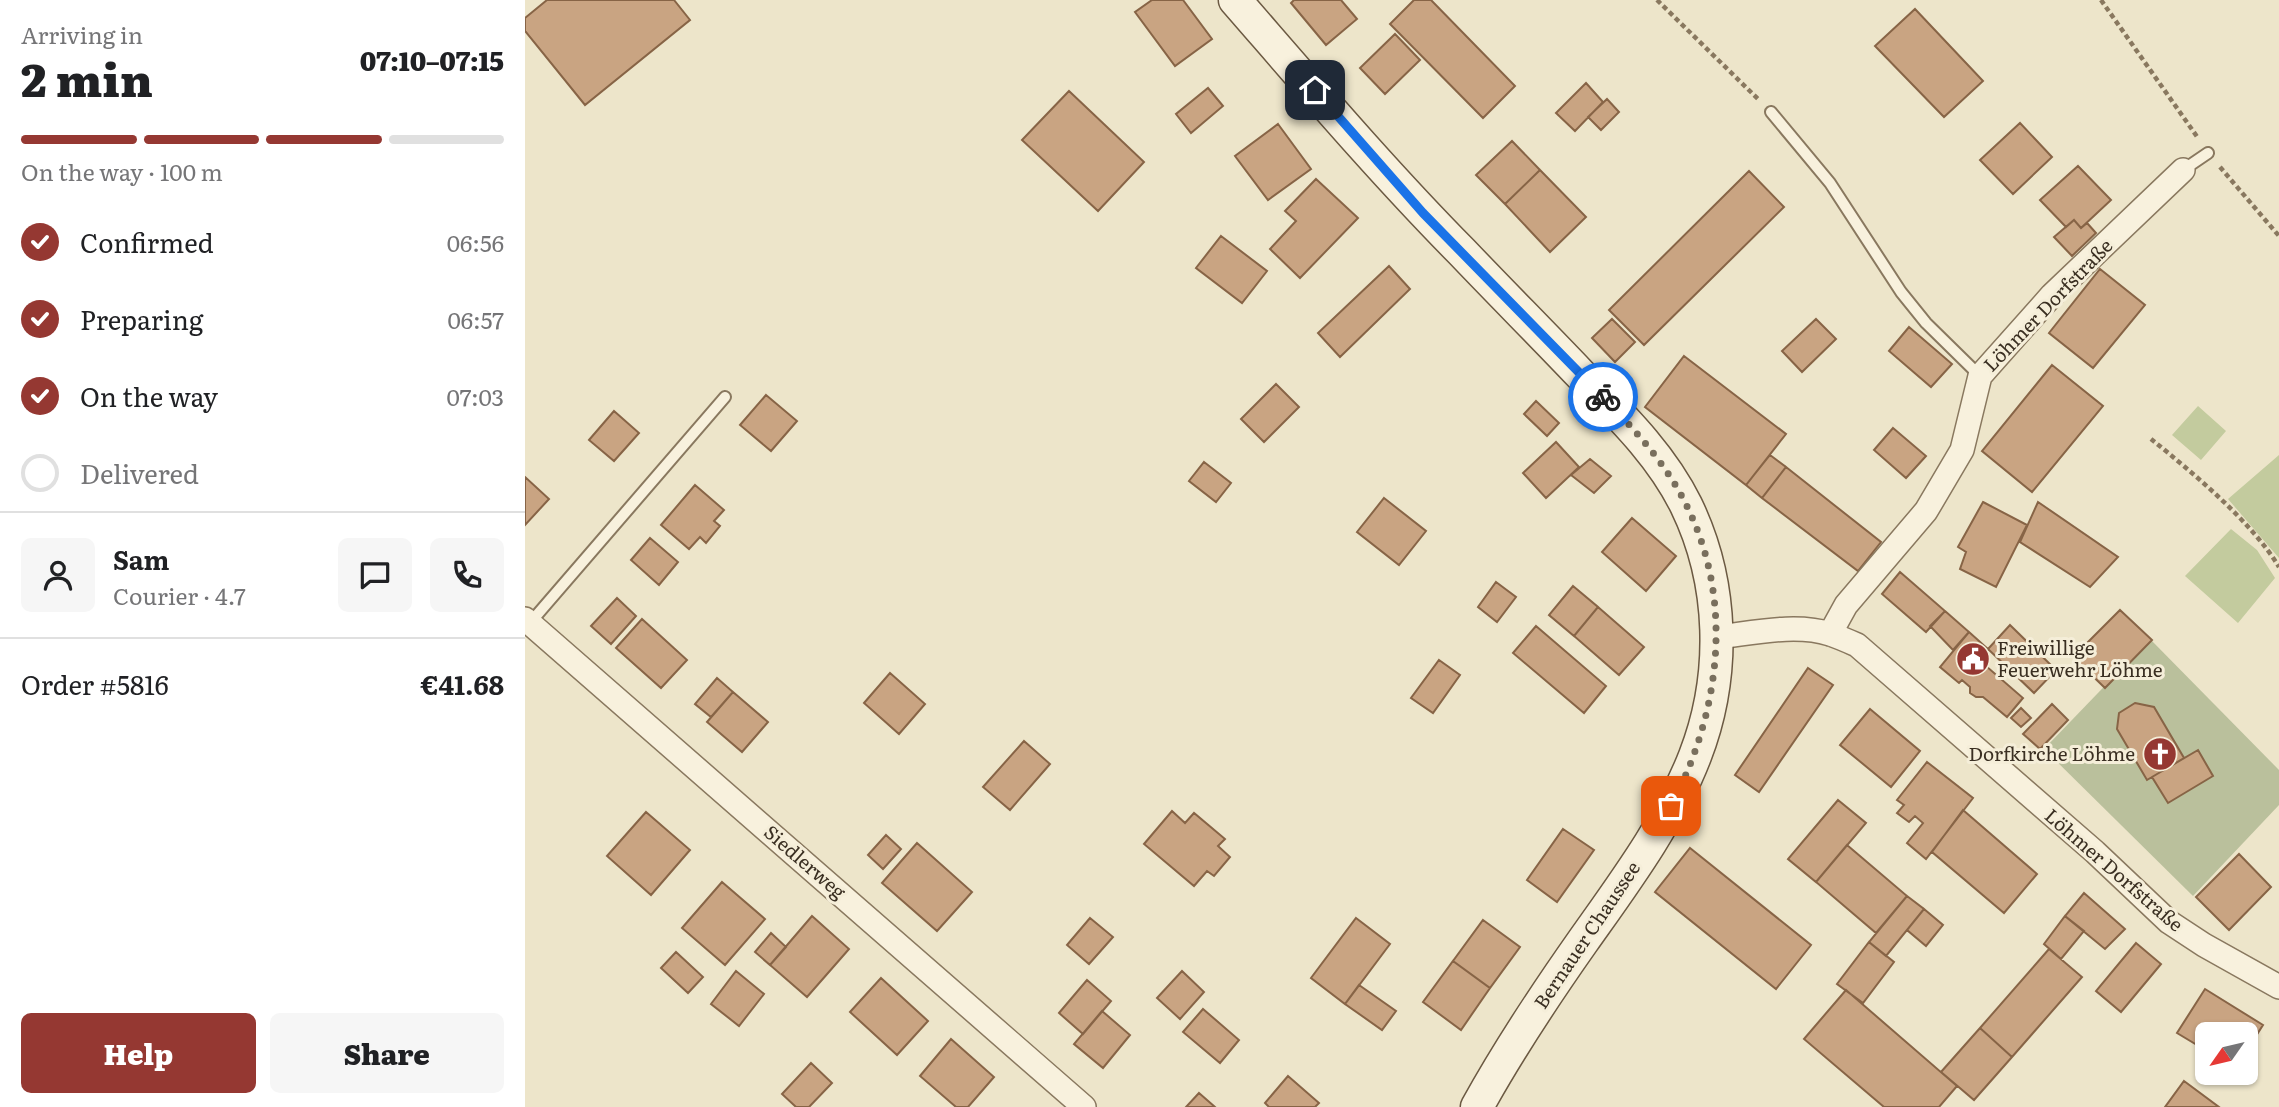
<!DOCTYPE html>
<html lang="en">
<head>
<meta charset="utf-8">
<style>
	:root { --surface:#fff; --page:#f6f6f6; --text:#202124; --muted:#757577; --line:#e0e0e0; --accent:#953832 }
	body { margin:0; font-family:Literata,serif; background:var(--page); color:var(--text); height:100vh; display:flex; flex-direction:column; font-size:26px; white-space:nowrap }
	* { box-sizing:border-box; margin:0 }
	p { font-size:23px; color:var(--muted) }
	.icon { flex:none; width:38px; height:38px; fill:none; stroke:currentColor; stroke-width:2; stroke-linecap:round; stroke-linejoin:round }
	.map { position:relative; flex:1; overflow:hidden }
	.panel { display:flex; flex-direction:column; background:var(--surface); width:525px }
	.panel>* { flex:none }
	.needle { width:46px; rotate:236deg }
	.fabs { position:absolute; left:1670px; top:1022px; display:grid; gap:14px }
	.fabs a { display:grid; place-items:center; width:63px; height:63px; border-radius:10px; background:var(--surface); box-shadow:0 2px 5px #0004; font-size:35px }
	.pin { position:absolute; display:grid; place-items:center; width:60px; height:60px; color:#fff; margin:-30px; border-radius:14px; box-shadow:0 4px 10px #0006 }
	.courier { position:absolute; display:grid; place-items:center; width:70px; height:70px; margin:-35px; border:5px solid #1a73e8; border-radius:50%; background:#fff; color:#222; box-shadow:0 2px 9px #0007 }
	.summary em { font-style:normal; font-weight:800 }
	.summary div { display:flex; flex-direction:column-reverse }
	.summary { display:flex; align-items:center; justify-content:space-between; height:119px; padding:0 21px }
	h1 { font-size:46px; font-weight:800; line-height:52px }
	.bar { display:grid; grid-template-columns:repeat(4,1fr); gap:10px 7px; align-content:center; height:84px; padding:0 21px }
	.bar i { height:9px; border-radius:5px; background:var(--line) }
	.bar .current { background:var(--accent) }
	.bar p { grid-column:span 4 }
	.line { display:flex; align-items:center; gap:18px; padding:0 21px; border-top:2px solid var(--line) }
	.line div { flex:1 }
	.round { display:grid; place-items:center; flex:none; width:74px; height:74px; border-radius:10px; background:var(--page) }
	ol { padding:0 21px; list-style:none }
	li { display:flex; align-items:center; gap:21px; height:77px }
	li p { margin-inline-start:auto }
	li .icon { padding:7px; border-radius:50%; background:var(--accent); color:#fff; stroke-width:4 }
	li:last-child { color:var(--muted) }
	li i { width:38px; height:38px; border:4px solid var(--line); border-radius:50% }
	.button { display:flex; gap:14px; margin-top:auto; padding:14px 21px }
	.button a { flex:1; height:80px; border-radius:10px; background:var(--accent); color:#fff; font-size:28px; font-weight:800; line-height:80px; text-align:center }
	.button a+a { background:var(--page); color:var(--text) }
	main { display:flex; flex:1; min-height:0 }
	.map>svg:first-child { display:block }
</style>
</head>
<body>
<main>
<section class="panel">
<div class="summary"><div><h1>2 min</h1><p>Arriving in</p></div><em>07:10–07:15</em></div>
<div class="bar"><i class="current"></i><i class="current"></i><i class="current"></i><i></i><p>On the way · 100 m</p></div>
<ol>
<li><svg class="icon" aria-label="check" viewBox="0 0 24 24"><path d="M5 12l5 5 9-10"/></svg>Confirmed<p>06:56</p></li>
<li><svg class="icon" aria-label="check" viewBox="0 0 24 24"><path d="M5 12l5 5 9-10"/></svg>Preparing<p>06:57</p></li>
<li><svg class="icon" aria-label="check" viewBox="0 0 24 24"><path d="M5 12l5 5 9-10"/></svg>On the way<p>07:03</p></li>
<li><i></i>Delivered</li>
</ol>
<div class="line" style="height:126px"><a class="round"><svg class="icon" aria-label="person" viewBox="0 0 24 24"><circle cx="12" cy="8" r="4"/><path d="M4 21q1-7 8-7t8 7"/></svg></a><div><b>Sam</b><p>Courier · 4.7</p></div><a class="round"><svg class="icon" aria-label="chat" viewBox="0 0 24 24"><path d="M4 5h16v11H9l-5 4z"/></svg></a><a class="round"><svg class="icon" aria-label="phone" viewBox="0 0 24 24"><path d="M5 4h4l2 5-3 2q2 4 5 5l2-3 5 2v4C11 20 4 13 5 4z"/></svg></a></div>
<div class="line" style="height:91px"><div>Order #5816</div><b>€41.68</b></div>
<div class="button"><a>Help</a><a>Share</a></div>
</section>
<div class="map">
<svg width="1754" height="1107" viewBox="0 0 1754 1107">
	<rect width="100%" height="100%" fill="#ede5ca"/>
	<!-- green -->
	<path fill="#c3cb9e" d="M1673,406l28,25 -25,29 -29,-25z
		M1754,455v103l-51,-59z
		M1706,529l26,21 18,28 -37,45 -53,-47z"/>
	<!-- cemetery -->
	<path fill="#bac09c" d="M1625,639l129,131v35l-86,91 -149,-147z"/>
	<!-- building -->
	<path fill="#c9a482" stroke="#876446" stroke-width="2" d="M22,0h127l16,20 -105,85 -60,-74v-13z
		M627,0h31l29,39 -37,27 -40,-54z
		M769,0h47l16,19 -31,26 -35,-42z
		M889,0h17l84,86 -32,32 -93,-94z
		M1390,9l68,72 -39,36 -69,-71z
		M870,34l25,26 -35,34 -25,-26z
		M1061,83l17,19 -28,29 -19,-18z
		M683,88l15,18 -32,27 -15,-19z
		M544,91l75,71 -46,49 -76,-71z
		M1082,99l12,13 -18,18 -13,-13z
		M1495,123l32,34 -39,37 -33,-34z
		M753,124l33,45 -43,31 -33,-44z
		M987,141l28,29 -35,34 -29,-29z
		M1553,166l33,34 -30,28 -7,-8 -8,7 -26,-27z
		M1015,170l46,47 -36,35 -45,-48z
		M1224,171l35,36 -140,138 -35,-35z
		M791,179l42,39 -58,60 -30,-29 26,-28 -11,-10z
		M1549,220l7,8 6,-5 9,10 -24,23 -18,-19z
		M696,236l46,35 -25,32 -46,-35z
		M864,266l21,23 -70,68 -22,-24z
		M1575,269l45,36 -52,63 -44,-35z
		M1087,319l23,23 -20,20 -23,-24z
		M1291,319l20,20 -34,33 -20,-21z
		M1384,327l43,37 -21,23 -42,-36z
		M1159,356l102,78 -40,51 -101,-78z
		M1527,365l51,41 -71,86 -50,-41z
		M751,384l23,23 -35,35 -23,-23z
		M241,395l31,26 -26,30 -31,-26z
		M1011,401l23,22 -12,13 -23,-22z
		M89,411l25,22 -25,28 -25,-21z
		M1368,428l33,28 -20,22 -32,-28z
		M1031,442l23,25 -33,31 -23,-25z
		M1245,455l16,12 -24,31 -16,-13z
		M1065,459l21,17 -17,17 -23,-18z
		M679,462l27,21 -15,19 -27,-21z
		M1261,467l95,75 -23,29 -96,-73z
		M0,477l24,22 -24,26z
		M170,485l29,25 -10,11 6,5 -14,17 -6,-6 -11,12 -28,-24z
		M859,498l42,33 -27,34 -42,-33z
		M1458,502l44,23 -31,62 -36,-18 6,-17 -8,-5z
		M1513,502l80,55 -28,30 -70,-45z
		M1107,518l44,38 -30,35 -44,-39z
		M125,538l28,24 -19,23 -28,-25z
		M1375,572l45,39 -19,21 -44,-38z
		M971,582l20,15 -19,25 -19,-15z
		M1048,586l25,21 -24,29 -25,-21z
		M92,598l19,18 -25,28 -20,-18z
		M1073,607l46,40 -25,28 -45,-39z
		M1595,610l32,30 -47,48 -32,-31z
		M1420,611l24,21 -16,18 -23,-24z
		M117,619l45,41 -26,28 -45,-40z
		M1485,625l46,45 -22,23 -46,-44z
		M1011,626l70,60 -22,27 -71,-60z
		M1444,632l19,17 -9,11 44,38 -16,19 -24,-20h-7l-6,-4v-6l-8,-7 -3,3 -19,-16z
		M914,660l21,15 -27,38 -22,-15z
		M1283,668l25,17 -74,107 -24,-17z
		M365,673l35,31 -26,30 -35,-31z
		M192,678l16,14 -22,25 -16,-13z
		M208,692l35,30 -26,30 -35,-30z
		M1610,703l19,4 30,51 -37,22 -30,-51 2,-16z
		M1527,704l16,16 -28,29 -17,-15z
		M1496,708l10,10 -10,9 -10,-9z
		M1345,709l50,42 -29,36 -51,-42z
		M499,741l26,23 -40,46 -27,-23z
		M1673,750l15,26 -45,27 -16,-26z
		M1402,762l46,36 -47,61 -19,-16 16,-20 -8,-7 -6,6 -12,-9 7,-8 -7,-5z
		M1313,800l28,23 -50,59 -28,-23z
		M1438,810l74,64 -33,39 -72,-61z
		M647,811l13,12 9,-10 31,26 -7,7 12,11 -16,19 -7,-5 -13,15 -50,-42z
		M121,812l44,38 -39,45 -44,-39z
		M1038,829l31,21 -37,52 -30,-22z
		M361,835l15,14 -18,20 -15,-14z
		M392,843l55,49 -35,39 -55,-48z
		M1322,845l60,51 -31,37 -60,-51z
		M1165,848l121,97 -35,44 -121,-97z
		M1714,854l32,33 -42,43 -33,-33z
		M197,882l43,37 -40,46 -43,-37z
		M1559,893l41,36 -20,20 -40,-33z
		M1382,896l17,13 -38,47 -17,-14z
		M1399,909l19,16 -17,21 -19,-16z
		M287,916l37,33 -42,48 -37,-32z
		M1540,916l19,15 -23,28 -17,-15z
		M565,918l23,19 -24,27 -22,-19z
		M831,918l34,26 -45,60 -34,-26z
		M958,920l37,27 -30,41 -37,-27z
		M246,933l15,14 -16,18 -15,-13z
		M1344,942l25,20 -31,41 -26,-19z
		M1611,943l25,21 -40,48 -25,-21z
		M1524,949l33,28 -70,80 -32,-29z
		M151,952l27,25 -15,16 -27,-25z
		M928,961l37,27 -29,42 -38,-28z
		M211,971l28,23 -25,32 -28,-22z
		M657,971l22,21 -24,27 -23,-21z
		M356,978l47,43 -31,34 -47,-43z
		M562,980l24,21 -28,33 -24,-21z
		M834,985l37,26 -14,19 -37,-26z
		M1680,989l58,36 -18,28v-19h-38v17l-30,-18z
		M1321,990l111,96 -18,21h-55l-80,-68z
		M678,1009l36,31 -19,23 -37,-31z
		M577,1011l28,24 -27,33 -29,-24z
		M1455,1028l32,29 -38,43 -33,-28z
		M426,1039l43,38 -26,30h-12l-36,-31z
		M286,1063l21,20 -23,24h-13l-14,-13z
		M763,1076l31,27 -4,4h-46l-4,-4z
		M1659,1081l35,26h-54z
		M674,1093l16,14h-29z"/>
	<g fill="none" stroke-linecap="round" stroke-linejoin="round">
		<!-- lane casing -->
		<g stroke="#89785f" stroke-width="14">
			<path id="lane" d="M1246,112l59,71 71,109 25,31 54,53
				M1658,170l25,-17
				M5,623l195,-226"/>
		</g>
		<!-- street casing -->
		<g stroke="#89785f" stroke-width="26">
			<path id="street" d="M0,619l559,488
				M1305,634l16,-29 80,-94 36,-61 18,-74 72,-81 131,-125
				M1193,637c35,-4 78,-14 112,-3 9,3 18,7 27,11l238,207 74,70 35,23 75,42"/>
		</g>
		<!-- secondary casing -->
		<g stroke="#6b5942" stroke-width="35">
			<path id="secondary" d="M710,0c74,85 148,172 227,252 39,41 79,81 118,122 39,40 81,80 106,131 38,78 40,171 9,251 -26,67 -71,127 -112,185 -38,54 -74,108 -106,166"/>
		</g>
		<!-- path -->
		<path stroke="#89785f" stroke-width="4.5" stroke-dasharray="5 3.5" stroke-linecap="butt" d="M1132,0l102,100
			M1576,0l97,138
			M1695,167l59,69
			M1626,439c41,33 101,83 128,128"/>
		<!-- lane -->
		<use href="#lane" stroke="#f8f1dd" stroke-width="10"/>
		<!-- street -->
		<use href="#street" stroke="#f8f1dd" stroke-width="23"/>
		<!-- secondary -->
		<use href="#secondary" stroke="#f8f1dd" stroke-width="32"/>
	</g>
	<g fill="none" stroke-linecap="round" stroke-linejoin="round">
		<!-- done -->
		<path stroke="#796f5d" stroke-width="7" stroke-dasharray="0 12.6" d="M1078,397c29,30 57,60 77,96 56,100 42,216 -9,313"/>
		<!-- route -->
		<path stroke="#1a73e8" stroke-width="9" d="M790,90l108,123 180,184"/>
	</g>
	<!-- icons -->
	<defs>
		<g id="civic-disc" transform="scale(1.75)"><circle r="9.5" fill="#953832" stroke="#f5eed9"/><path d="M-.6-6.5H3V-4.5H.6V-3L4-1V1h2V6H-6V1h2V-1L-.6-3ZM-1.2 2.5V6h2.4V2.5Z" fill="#fff"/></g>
		<g id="church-disc" transform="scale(1.75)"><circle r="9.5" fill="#953832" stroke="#f5eed9"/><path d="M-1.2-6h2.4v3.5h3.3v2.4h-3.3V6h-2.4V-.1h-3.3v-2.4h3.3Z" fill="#fff"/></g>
	</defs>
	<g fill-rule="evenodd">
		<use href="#civic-disc" x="1448" y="659"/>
		<use href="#church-disc" x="1635" y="754"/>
	</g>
	<g text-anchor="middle" stroke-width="6" stroke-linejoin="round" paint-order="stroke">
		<!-- street labels -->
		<g font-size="19" fill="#3a2f22" stroke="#f5eed9">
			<text transform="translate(1523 305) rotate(-46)" y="7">Löhmer Dorfstraße</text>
			<text transform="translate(280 862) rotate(41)" y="7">Siedlerweg</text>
			<text transform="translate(1589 870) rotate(41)" y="7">Löhmer Dorfstraße</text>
			<text transform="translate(1062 935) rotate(-56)" y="7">Bernauer Chaussee</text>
		</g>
		<!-- poi labels -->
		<g font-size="19" fill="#3a2f22" stroke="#f5eed9" text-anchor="start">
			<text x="1472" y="655">Freiwillige<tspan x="1472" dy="22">Feuerwehr Löhme</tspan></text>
			<text x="1610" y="761" text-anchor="end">Dorfkirche Löhme</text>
		</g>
	</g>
</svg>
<div class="fabs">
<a><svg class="needle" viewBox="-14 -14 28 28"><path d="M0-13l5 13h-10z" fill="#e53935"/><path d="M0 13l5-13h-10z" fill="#757577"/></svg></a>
</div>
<div class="pin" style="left:1146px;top:806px;background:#ea580c"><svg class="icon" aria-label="bag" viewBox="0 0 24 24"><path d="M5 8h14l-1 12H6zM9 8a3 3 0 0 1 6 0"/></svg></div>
<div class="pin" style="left:790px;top:90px;background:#1f2937"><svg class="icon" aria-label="home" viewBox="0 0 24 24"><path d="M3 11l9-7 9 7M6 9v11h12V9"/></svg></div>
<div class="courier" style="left:1078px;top:397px"><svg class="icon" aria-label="bike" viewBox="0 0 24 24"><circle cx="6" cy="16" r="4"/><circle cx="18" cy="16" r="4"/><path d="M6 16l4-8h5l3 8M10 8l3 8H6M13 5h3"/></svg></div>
</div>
</main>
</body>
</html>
